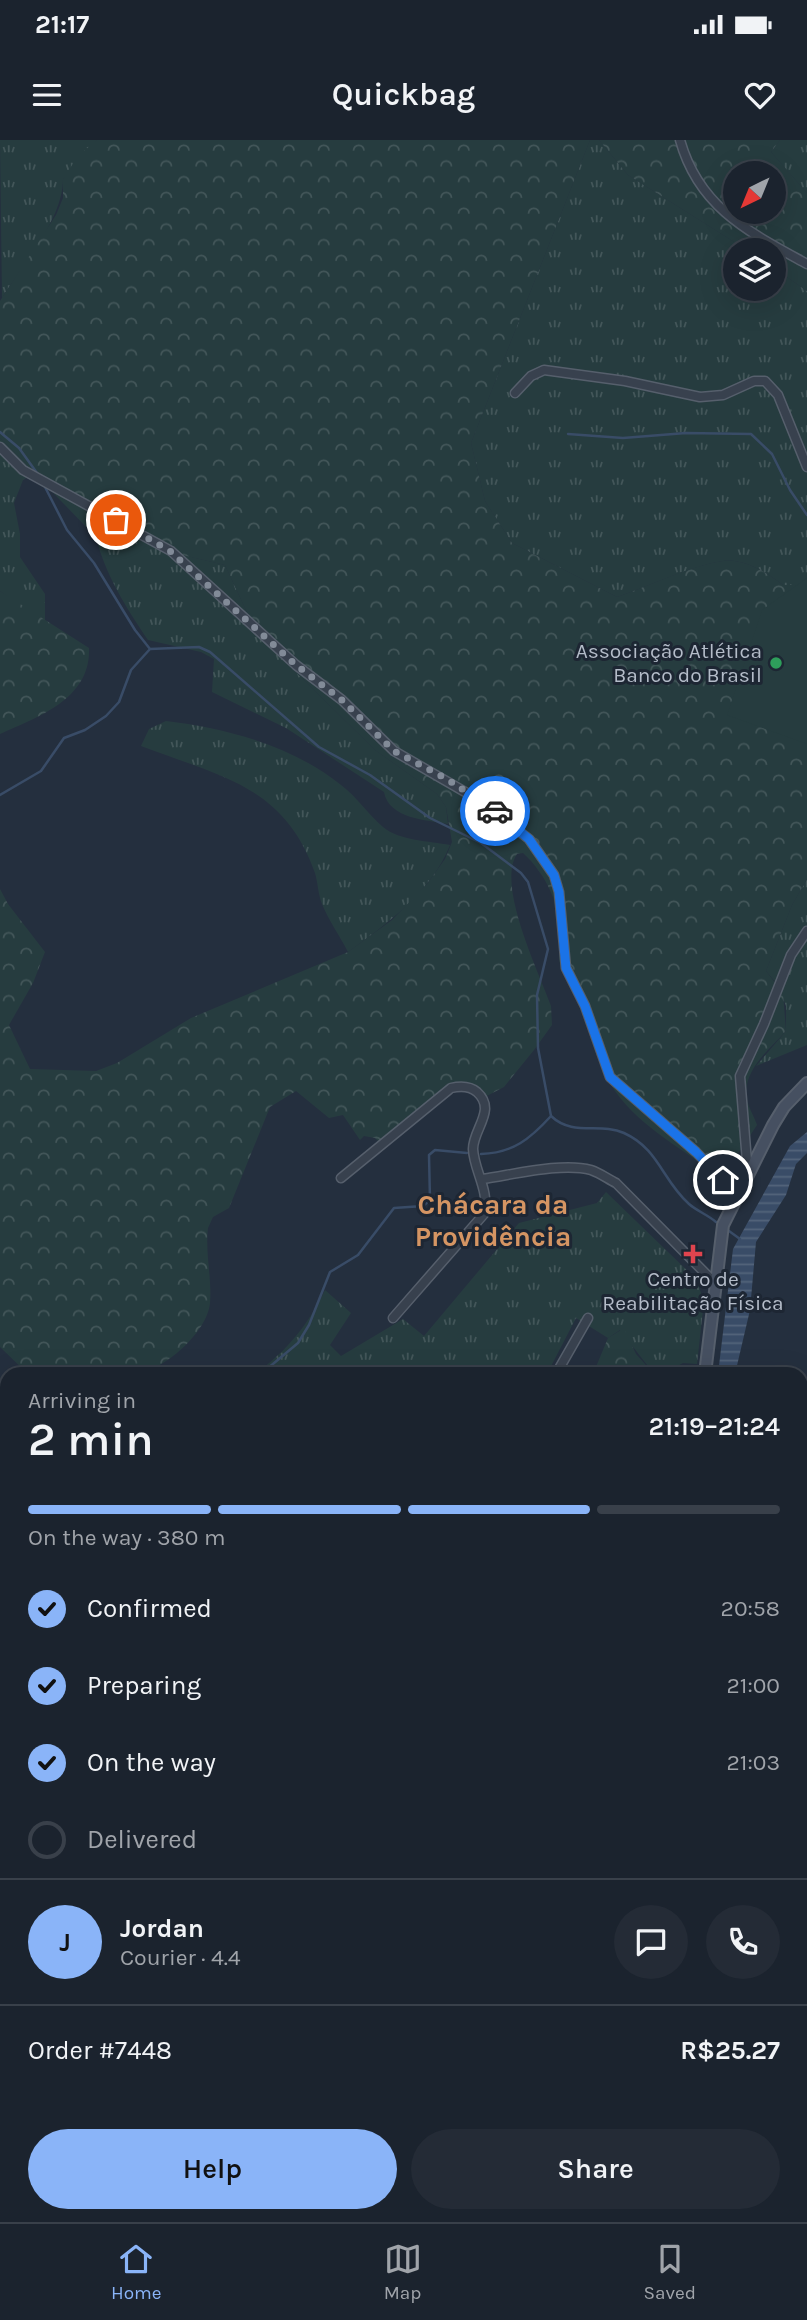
<!DOCTYPE html>
<html lang="en">
<head>
<meta charset="utf-8">
<style>
	:root { --surface:#1b232e; --page:#242b36; --text:#f1f3f6; --muted:#a0a4aa; --line:#39404a; --accent:#8ab4f8 }
	body { margin:0; font-family:Karla,sans-serif; background:var(--page); color:var(--text); height:100vh; display:flex; flex-direction:column; font-size:26px; white-space:nowrap }
	* { box-sizing:border-box; margin:0 }
	p { font-size:23px; color:var(--muted) }
	.icon { flex:none; width:38px; height:38px; fill:none; stroke:currentColor; stroke-width:2; stroke-linecap:round; stroke-linejoin:round }
	.map { position:relative; flex:1; overflow:hidden }
	.sheet { position:absolute; left:0px; top:1227px; width:808px; height:856px; display:flex; flex-direction:column; background:var(--surface); border-radius:21px 21px 0 0; box-shadow:0 7px 28px #0002,0 0 0 2px var(--line) }
	.sheet>* { flex:none }
	.needle { width:46px; rotate:223deg }
	.buttons { position:absolute; left:723px; top:21px; display:grid; gap:14px }
	.buttons a { display:grid; place-items:center; width:63px; height:63px; border-radius:50%; background:var(--surface); box-shadow:0 7px 28px #0002,0 0 0 2px var(--line); font-size:35px }
	.pin { position:absolute; display:grid; place-items:center; width:60px; height:60px; color:#fff; margin:-30px; border:4px solid #fff; border-radius:50%; box-shadow:0 2px 7px #0007 }
	.courier { position:absolute; display:grid; place-items:center; width:70px; height:70px; margin:-35px; border:5px solid #1a73e8; border-radius:50%; background:#fff; color:#222; box-shadow:0 2px 9px #0007 }
	.headline em { font-style:normal; font-weight:600 }
	.headline div { display:flex; flex-direction:column-reverse }
	.headline { display:flex; align-items:center; justify-content:space-between; height:119px; padding:0 28px }
	h1 { font-size:46px; font-weight:600; line-height:52px }
	.bar { display:grid; grid-template-columns:repeat(4,1fr); gap:10px 7px; align-content:center; height:84px; padding:0 28px }
	.bar i { height:9px; border-radius:5px; background:var(--line) }
	.bar .active { background:var(--accent) }
	.bar p { grid-column:span 4 }
	.line { display:flex; align-items:center; gap:18px; padding:0 28px; border-top:2px solid var(--line) }
	.line div { flex:1 }
	.round { display:grid; place-items:center; flex:none; width:74px; height:74px; border-radius:37px; background:var(--page) }
	ol { padding:0 28px; list-style:none }
	li { display:flex; align-items:center; gap:21px; height:77px }
	li p { margin-inline-start:auto }
	li .icon { padding:7px; border-radius:50%; background:var(--accent); color:#111; stroke-width:4 }
	li:last-child { color:var(--muted) }
	li i { width:38px; height:38px; border:4px solid var(--line); border-radius:50% }
	.cta { display:flex; gap:14px; margin-top:auto; padding:14px 28px }
	.cta a { flex:1; height:80px; border-radius:42px; background:var(--accent); color:#111; font-size:28px; font-weight:600; line-height:80px; text-align:center }
	.cta a+a { background:var(--page); color:var(--text) }
	.status { display:flex; justify-content:space-between; align-items:center; height:49px; padding:0 35px; background:var(--surface); direction:ltr }
	.status svg { height:19px; fill:currentColor }
	header { display:flex; justify-content:space-between; align-items:center; height:91px; padding:0 28px; background:var(--surface); font-size:32px; font-weight:600 }
	.tab-bar { display:flex; justify-content:space-around; align-items:center; height:98px; border-top:2px solid var(--line); background:var(--surface); font-size:19px; color:var(--muted) }
	.tab-bar a { display:grid; justify-items:center; gap:4px }
	.tab-bar .active { color:var(--accent) }
	.map>svg:first-child { display:block }
</style>
</head>
<body>
<div class="status"><b>21:17</b><svg viewBox="0 0 49 12"><path d="M0 12V9h3v3zM5 12V6h3v6zM10 12V3h3v9zM15 12V0h3v12zM26 1h20v11H26zM47 4h2v5h-2z"/></svg></div>
<header><svg class="icon" aria-label="menu" viewBox="0 0 24 24"><path d="M4 6h16M4 12h16M4 18h16"/></svg>Quickbag<svg class="icon" aria-label="heart" viewBox="0 0 24 24"><path d="M12 20l-8-8c-3-5 5-10 8-4 3-6 11-1 8 4z"/></svg></header>
<div class="map">
<svg width="807" height="2082" viewBox="0 0 807 2082">
	<defs>
		<pattern id="grass-tufts" width="24" height="20" patternUnits="userSpaceOnUse" patternTransform="scale(1.75)"><rect width="24" height="20" fill="#263c3f"/><path d="M3 7l-1-3M5 7V3M7 7l1-3M15 17l-1-3M17 17v-4M19 17l1-3" fill="none" stroke="#435659"/></pattern>
		<pattern id="forest-crowns" width="20" height="18" patternUnits="userSpaceOnUse" patternTransform="scale(1.75)"><rect width="20" height="18" fill="#263c3f"/><path d="M2 6a3 3 0 1 1 6 0M12 15a3 3 0 1 1 6 0" fill="none" stroke="#435659"/></pattern>
		<pattern id="water-rules" width="6" height="5" patternUnits="userSpaceOnUse" patternTransform="scale(1.75)"><rect width="6" height="5" fill="#394c67"/><path d="M0 2.5h6" fill="none" stroke="#53647b"/></pattern>
	</defs>
	<rect width="100%" height="100%" fill="#242f3e"/>
	<!-- grass -->
	<path fill="url(#grass-tufts)" d="M0,0h97l-34,39c0,40 -40,85 -61,119z
		M590,0h9l29,35 119,75h-12v39h39v-21l33,23v286l-8,8h-16c-15,-12 -40,-27 -60,-24 -30,4 -76,26 -106,36l-105,-54 -27,-42 -14,-58z
		M780,0h27v53l-36,-41z
		M0,298l34,35 -11,7 -9,23 6,31v23l25,37v29l-45,-32z
		M95,394l130,31 32,69 118,116 62,44 9,13 2,17c-21,-4 -59,-5 -64,-32l-98,-64 -74,-36 2,-33 -13,-7 -53,-12c-23,-34 -43,-66 -53,-106z
		M166,581c60,7 127,25 175,64 16,12 27,29 42,42 17,14 46,14 67,18 -18,46 -63,79 -102,107 -8,-16 -19,-31 -26,-48 -4,-10 -4,-21 -7,-31 -31,-88 -96,-97 -174,-127l8,-17z
		M807,739v166l-51,21 30,-35v-25l-9,-22 -11,-13 26,-66z
		M606,1052l90,87 8,22 -7,63 -14,-1 -21,11h-8l-34,-44 -12,8 -32,-20 -29,56h-292c32,-23 53,-49 70,-84l26,23 -21,32 11,11 62,-37 21,17 95,-113 78,-20z
		M7,1592v137l-7,-6v-130z
		M419,2076h112l2,6h-114z"/>
	<!-- forest -->
	<path fill="url(#forest-crowns)" fill-rule="evenodd" d="M97,0h493l-119,303 14,58 27,42 105,54c30,-10 75,-32 106,-36 20,-3 45,12 60,24h16l8,-8v302l-15,26 -26,66 17,22 3,38c-16,18 -39,35 -40,61 -1,10 8,24 11,33l-35,53c-35,-26 -82,-51 -107,-87 -19,-27 -26,-63 -37,-94 -5,-14 -17,-23 -19,-38 0,-7 2,-14 2,-21 -1,-33 -14,-63 -38,-85l-6,1c-21,31 22,118 34,152l1,19 -18,25 -30,37 -23,12 -14,-7h-18l-66,54 -8,-8 -11,-2 -4,4 -17,-25 -14,3 -33,-27 -26,16 -41,101 -16,9 -5,11c-3,25 4,50 2,75 -3,30 -46,67 -74,71 -35,5 -74,0 -108,0l-28,-27v-458l8,15 37,48 -12,31 -24,42 21,44 66,2 21,-8 74,-45 157,-66 44,-32 35,-36 18,-25 7,-17 -6,-35 -9,-13 -62,-44 -118,-116 -32,-69 -132,-31 -93,-96v-137l56,-86 7,-17v-19l15,-23z
		M599,0h181l-9,12 36,41v98l-33,-23v-18h-27l-119,-75zM735,33h39v39h-39z
		M0,451l89,57c2,51 -51,69 -89,86z
		M621,1190l5,2 10,22 18,20h-61l15,-36z
		M7,1317v147l-7,2v-143z
		M0,1954l7,5v110l-7,-3z
		M260,2076h159v6h-160z"/>
	<!-- pitch -->
	<path fill="#263c3f" d="M807,438v166l-80,-29 35,-105z"/>
	<!-- water -->
	<path fill="url(#water-rules)" d="M807,992v21l-11,11 -10,31 -30,47 -6,68 -15,64h-17l15,-125 57,-103z"/>
	<g fill="none" stroke-linecap="round" stroke-linejoin="round">
		<!-- stream -->
		<path stroke="#394c67" stroke-width="2.5" d="M0,292l19,16 18,25
			M568,294l55,4 63,-5 65,1 21,20 18,36 17,25
			M44,345l23,45 27,33 41,67 15,19 49,-2 11,5 109,95 51,28 60,43 51,25 40,30 7,9 20,67 -11,46 1,53 13,68c22,21 49,6 73,17 35,16 38,47 65,71 8,7 19,11 27,18
			M0,655l41,-24 23,-33 21,-8 21,-14 13,-14 12,-32 19,-21
			M481,1014c32,-1 49,-15 70,-38
			M729,1091l11,8
			M261,1234l37,-31 11,-18 21,-53 28,-17 36,-47 29,-2 7,-6 -1,-45 6,-5 32,3
			M0,1388l7,-2"/>
		<!-- street casing -->
		<g stroke="#565f6c" stroke-width="11">
			<path id="street" d="M680,0c19,68 69,92 127,124
				M515,253l16,-17 13,-6 81,11 75,16 23,-2 31,-14h11l13,14 29,72
				M0,307l23,23 148,81 125,114 46,35 52,51 85,49 50,39 25,36 5,17 7,76 19,38 25,71 86,75 41,42
				M748,1034l-8,-98 24,-52 27,-69 16,-24
				M341,1038l110,-90c9,-2 19,-2 26,4 20,18 -4,37 -4,57 1,22 17,42 11,65l-91,104
				M482,1039c30,-4 80,-17 109,-9 9,3 17,9 25,13l99,100
				M556,1234l32,-56
				M0,1566l7,-3
				M802,1657l5,5
				M802,1990l5,-4
				M802,2036l5,10
				M562,2076l1,6
				M680,2076l4,6
				M739,2076l4,6
				M100,2082v-6"/>
		</g>
		<!-- secondary casing -->
		<g stroke="#565f6c" stroke-width="14">
			<path id="secondary" d="M705,1234l18,-149 50,-100 11,-18 23,-24
				M802,1342l5,2
				M802,1889l5,-5"/>
		</g>
		<!-- primary casing -->
		<g stroke="#414a57" stroke-width="16">
			<path id="primary" d="M802,1629l5,-6
				M802,1729l5,-6
				M0,1905l7,3"/>
		</g>
		<!-- street -->
		<use href="#street" stroke="#38414e" stroke-width="8"/>
		<!-- secondary -->
		<use href="#secondary" stroke="#465061" stroke-width="10"/>
		<!-- primary -->
		<use href="#primary" stroke="#56606e" stroke-width="12"/>
	</g>
	<g fill="none" stroke-linecap="round" stroke-linejoin="round">
		<!-- done -->
		<path stroke="#828b98" stroke-width="7" stroke-dasharray="0 12.6" d="M116,380l54,31 126,114 46,35 52,51 53,28 48,32"/>
		<!-- route -->
		<path stroke="#1a73e8" stroke-width="9" d="M495,671l34,28 25,36 5,17 7,76 19,38 25,71 86,75 27,28"/>
	</g>
	<!-- markers -->
	<circle fill="#2e9e5b" stroke="#1d2633" stroke-width="2.5" cx="776" cy="523" r="7"/>
	<path fill="#e0444e" stroke="#1d2633" stroke-width="2.5" d="M689.5 1103.5h7v7h7v7h-7v7h-7v-7h-7v-7h7z"/>
	<g text-anchor="middle" stroke-width="6" stroke-linejoin="round" paint-order="stroke">
		<!-- poi labels -->
		<g font-size="21" fill="#b4bcc9" stroke="#1d2633" text-anchor="end">
			<text x="762" y="518">Associação Atlética<tspan x="762" dy="24">Banco do Brasil</tspan></text>
			<text x="693" y="1146" text-anchor="middle">Centro de<tspan x="693" dy="24">Reabilitação Física</tspan></text>
		</g>
		<!-- district labels -->
		<g font-size="28" font-weight="bold" fill="#d59563" stroke="#1d2633">
			<text x="493" y="1074">Chácara da<tspan x="493" dy="32">Providência</tspan></text>
		</g>
	</g>
</svg>
<div class="buttons">
<a><svg class="needle" viewBox="-14 -14 28 28"><path d="M0-13l5 13h-10z" fill="#e53935"/><path d="M0 13l5-13h-10z" fill="#a0a4aa"/></svg></a>
<a><svg class="icon" aria-label="layers" viewBox="0 0 24 24"><path d="M12 4l9 5-9 5-9-5zM3 14l9 5 9-5"/></svg></a>
</div>
<div class="pin" style="left:116px;top:380px;background:#ea580c"><svg class="icon" aria-label="bag" viewBox="0 0 24 24"><path d="M5 8h14l-1 12H6zM9 8a3 3 0 0 1 6 0"/></svg></div>
<div class="pin" style="left:723px;top:1040px;background:#1f2937"><svg class="icon" aria-label="home" viewBox="0 0 24 24"><path d="M3 11l9-7 9 7M6 9v11h12V9"/></svg></div>
<div class="courier" style="left:495px;top:671px"><svg class="icon" aria-label="car" viewBox="0 0 24 24"><path d="M5 17H2v-5l4-1 3-4h7l3 4 3 1v5h-3M9 17h6M6 11h13"/><circle cx="7" cy="17" r="2"/><circle cx="17" cy="17" r="2"/></svg></div>
<section class="sheet">
<div class="headline"><div><h1>2 min</h1><p>Arriving in</p></div><em>21:19–21:24</em></div>
<div class="bar"><i class="active"></i><i class="active"></i><i class="active"></i><i></i><p>On the way · 380 m</p></div>
<ol>
<li><svg class="icon" aria-label="check" viewBox="0 0 24 24"><path d="M5 12l5 5 9-10"/></svg>Confirmed<p>20:58</p></li>
<li><svg class="icon" aria-label="check" viewBox="0 0 24 24"><path d="M5 12l5 5 9-10"/></svg>Preparing<p>21:00</p></li>
<li><svg class="icon" aria-label="check" viewBox="0 0 24 24"><path d="M5 12l5 5 9-10"/></svg>On the way<p>21:03</p></li>
<li><i></i>Delivered</li>
</ol>
<div class="line" style="height:126px"><b class="round" style="background:var(--accent);color:#111">J</b><div><b>Jordan</b><p>Courier · 4.4</p></div><a class="round"><svg class="icon" aria-label="chat" viewBox="0 0 24 24"><path d="M4 5h16v11H9l-5 4z"/></svg></a><a class="round"><svg class="icon" aria-label="phone" viewBox="0 0 24 24"><path d="M5 4h4l2 5-3 2q2 4 5 5l2-3 5 2v4C11 20 4 13 5 4z"/></svg></a></div>
<div class="line" style="height:91px"><div>Order #7448</div><b>R$25.27</b></div>
<div class="cta"><a>Help</a><a>Share</a></div>
</section>
</div>
<nav class="tab-bar">
<a class="active"><svg class="icon" aria-label="home" viewBox="0 0 24 24"><path d="M3 11l9-7 9 7M6 9v11h12V9"/></svg>Home</a>
<a><svg class="icon" aria-label="map" viewBox="0 0 24 24"><path d="M3 6l6-2 6 2 6-2v14l-6 2-6-2-6 2zM9 4v14M15 6v14"/></svg>Map</a>
<a><svg class="icon" aria-label="saved" viewBox="0 0 24 24"><path d="M7 4h10v16l-5-4-5 4z"/></svg>Saved</a>
</nav>
</body>
</html>
